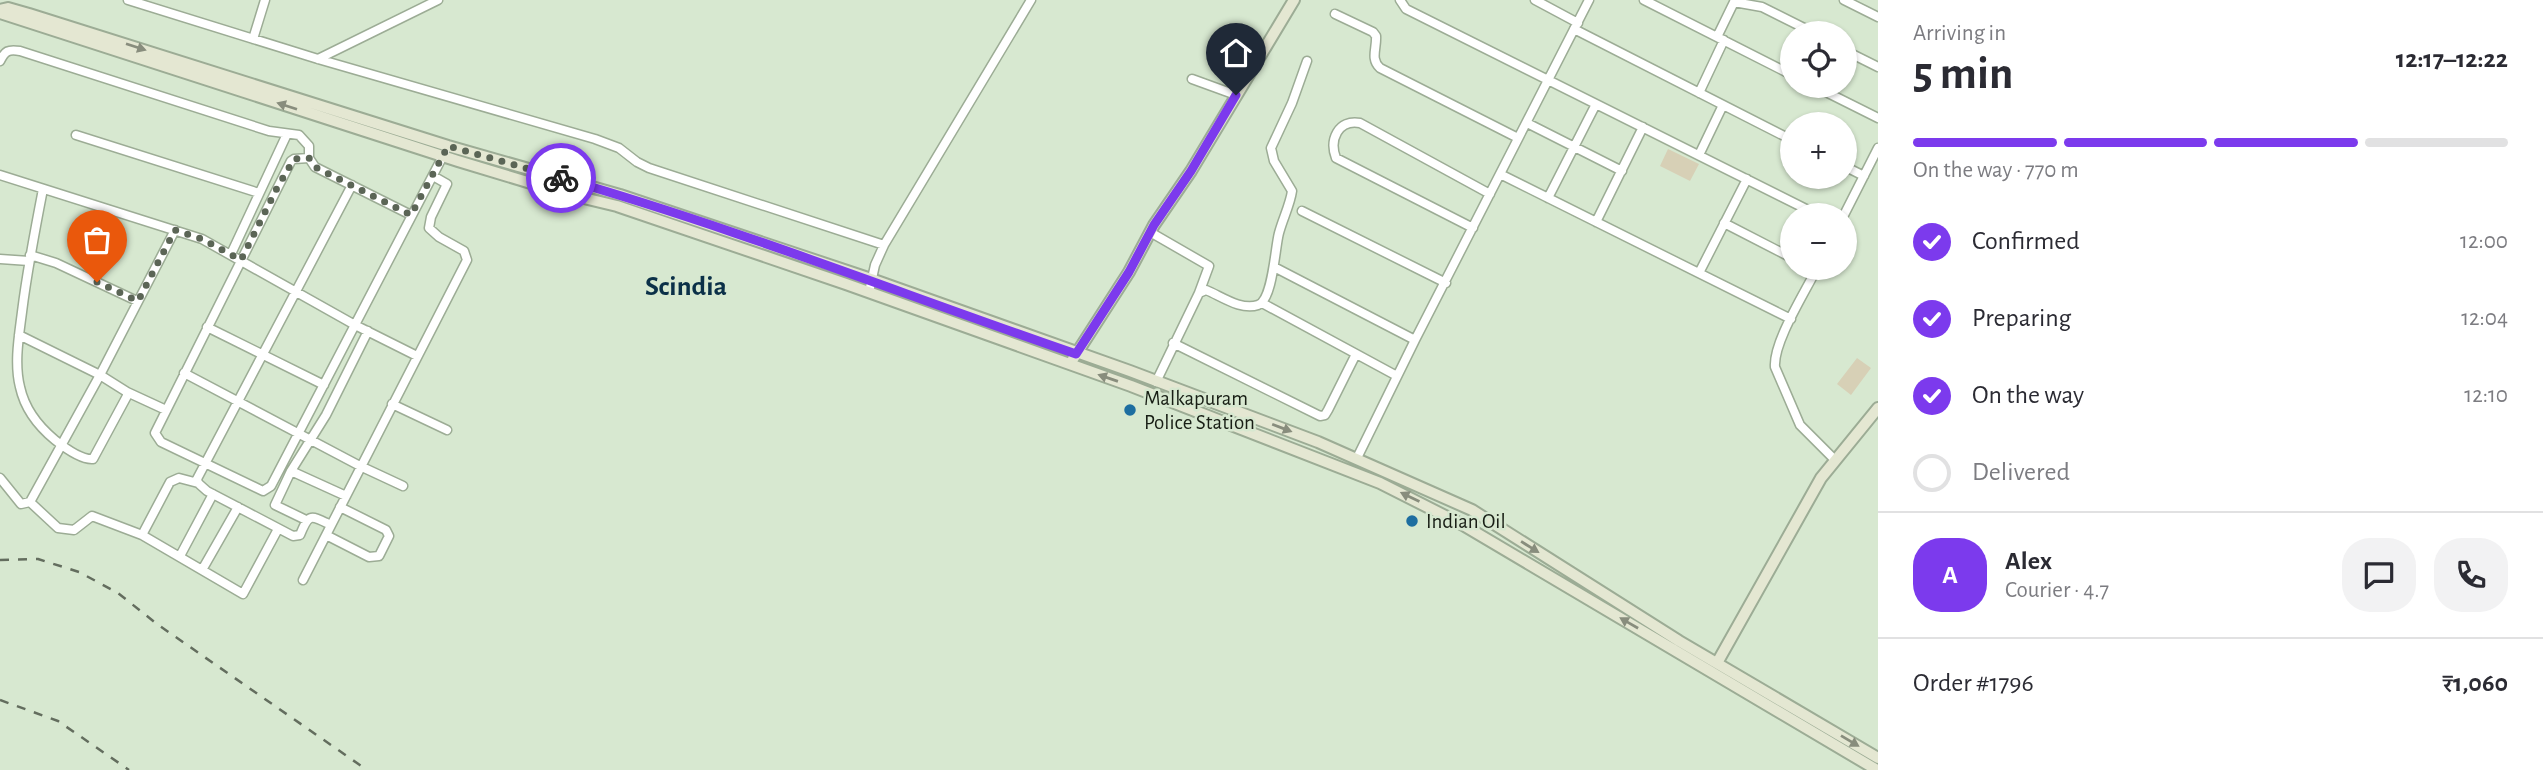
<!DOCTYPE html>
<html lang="en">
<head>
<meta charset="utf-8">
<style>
	:root { --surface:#fff; --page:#f2f2f3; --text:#2b2b33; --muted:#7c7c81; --line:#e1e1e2; --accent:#7c3aed }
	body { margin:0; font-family:"Alegreya Sans",sans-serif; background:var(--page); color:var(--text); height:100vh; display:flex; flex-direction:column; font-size:26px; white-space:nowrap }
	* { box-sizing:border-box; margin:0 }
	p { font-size:23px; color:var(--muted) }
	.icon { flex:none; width:38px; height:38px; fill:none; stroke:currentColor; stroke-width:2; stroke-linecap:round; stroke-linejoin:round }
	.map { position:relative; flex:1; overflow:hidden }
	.details { display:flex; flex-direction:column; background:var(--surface); width:665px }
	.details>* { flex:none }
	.buttons { position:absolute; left:1780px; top:21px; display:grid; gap:14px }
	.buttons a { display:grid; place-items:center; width:77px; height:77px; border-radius:50%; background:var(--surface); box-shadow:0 2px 5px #0004; font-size:35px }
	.pin { position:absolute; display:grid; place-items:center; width:60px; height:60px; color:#fff; margin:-72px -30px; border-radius:50% 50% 50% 0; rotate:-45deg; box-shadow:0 0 7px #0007 }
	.pin .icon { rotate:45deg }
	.courier { position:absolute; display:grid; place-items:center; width:70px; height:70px; margin:-35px; border:5px solid #7c3aed; border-radius:50%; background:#fff; color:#222; box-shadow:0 2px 9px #0007 }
	.overview em { font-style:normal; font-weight:700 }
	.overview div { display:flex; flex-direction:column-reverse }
	.overview { display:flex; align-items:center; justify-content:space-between; height:119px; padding:0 35px }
	h1 { font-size:46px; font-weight:700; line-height:52px }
	.bar { display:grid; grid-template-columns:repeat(4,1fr); gap:10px 7px; align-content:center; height:84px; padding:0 35px }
	.bar i { height:9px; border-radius:5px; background:var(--line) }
	.bar .on { background:var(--accent) }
	.bar p { grid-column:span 4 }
	.line { display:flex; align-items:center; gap:18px; padding:0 35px; border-top:2px solid var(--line) }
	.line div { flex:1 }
	.round { display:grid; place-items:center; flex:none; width:74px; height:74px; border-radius:28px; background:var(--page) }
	ol { padding:0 35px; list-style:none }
	li { display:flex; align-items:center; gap:21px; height:77px }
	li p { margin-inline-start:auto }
	li .icon { padding:7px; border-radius:50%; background:var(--accent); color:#fff; stroke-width:4 }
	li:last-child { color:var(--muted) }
	li i { width:38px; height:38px; border:4px solid var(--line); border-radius:50% }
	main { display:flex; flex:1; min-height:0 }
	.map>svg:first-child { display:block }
</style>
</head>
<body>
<main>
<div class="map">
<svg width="1878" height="770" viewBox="0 0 1878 770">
	<rect width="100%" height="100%" fill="#d7e8d0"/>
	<!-- grass -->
	<path fill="#d7d0b6" d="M1668,149l31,15 -9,17 -30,-15z
		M1857,358l14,10 -20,27 -14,-11z"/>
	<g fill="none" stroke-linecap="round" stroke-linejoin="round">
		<!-- street casing -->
		<g stroke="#9cac95" stroke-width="11">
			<path id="street" d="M128,0l190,59 277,80 24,9 18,14 12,6 235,77
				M1400,0l6,9 412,206
				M1535,0l43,23
				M1644,0l148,75
				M1844,0l34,17
				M1734,2l28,5 52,26
				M1335,14l38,18 3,4c1,12 -6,23 4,32l138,70
				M1574,29l218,111
				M1717,37l18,-37
				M253,39l12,-39
				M1844,50l34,17
				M318,59l120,-59
				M0,61c5,-10 8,-12 20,-10l249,80 30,4 10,11v12l6,9 96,48
				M1192,79l44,16
				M1814,86l64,32
				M1699,93l25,-53
				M1527,123l95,48
				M76,135l183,58
				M1699,155l24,-50
				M309,158l-15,1 -3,2 -136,272 6,9 102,49 8,-5 174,-334
				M1844,166l20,10
				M1500,174l291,145
				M0,175l202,64 153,86 62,31
				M1548,198l48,-94
				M1302,211l144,72
				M1844,215l34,-67
				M1596,222l47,-95
				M1724,223l68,35
				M1473,228l-137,-70c-7,-18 2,-39 24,-35l130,71
				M1150,232l59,34 -10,27
				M231,254l56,-120
				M30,255l26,8 81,38
				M0,259l29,2
				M1274,267l141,73 174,-340
				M1817,268c-11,23 -44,74 -42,99l25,58 35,35
				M1699,273l48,-94
				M869,292l6,-27 9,-20 147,-245
				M1262,303l135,73
				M207,327l117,58
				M19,335l81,40 27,17v4l-34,63c-12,1 -28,-11 -38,-19 -17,-14 -30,-30 -35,-53 -6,-24 -1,-51 2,-75 5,-41 13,-82 21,-123
				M1173,343l147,73 5,-1 3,-5 28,-56
				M184,373l176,93 43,20
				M1156,382l43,-89 7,-3c15,6 35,21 52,15 15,-5 17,-58 21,-72 4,-15 11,-28 13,-42l-18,-30 -3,-13 21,-45 15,-42
				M127,392l39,18
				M392,404l55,26
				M1357,458l58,-118
				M291,471l55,25
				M0,478l21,26 9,-2 70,-127 75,-145
				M198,483l-19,-5 -9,4 -28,53 101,59 35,-65
				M30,502l28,26 16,2 18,-14 50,19
				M306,520l-31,-15 16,-34 35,-56 42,-84
				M331,525c-21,-10 -22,-12 -31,10l-7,1 -86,-45 -9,-8 -1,-4 155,-294
				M326,535l43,22 10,-1 10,-20 -3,-6 -46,-23
				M180,556l33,-62
				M202,570l36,-63
				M303,580l164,-320 -3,-9 -25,-14 -10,-9 2,-11 16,-33 -14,-8"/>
		</g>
		<!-- secondary casing -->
		<g stroke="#9cac95" stroke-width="14">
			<path id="secondary" d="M0,10l8,-2 21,6 419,132 172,49 251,84 259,92 188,71 154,68 207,131 199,117
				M0,13l458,148 109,33 50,12 229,78 285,102 249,97 83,42 414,245
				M1073,359l56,-87 25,-47 37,-54 103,-171
				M1717,663l104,-185 57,-70"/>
		</g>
		<!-- street -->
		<use href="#street" stroke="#fff" stroke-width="8"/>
		<!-- secondary -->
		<use href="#secondary" stroke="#e4e7d2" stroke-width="10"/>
		<!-- rail -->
		<path stroke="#636d5e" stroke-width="2.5" stroke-dasharray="9 9" stroke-linecap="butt" d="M0,560l38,-1 41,13 39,21 39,31 210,146
			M0,700l58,21 71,49"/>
	</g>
	<!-- one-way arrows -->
	<defs><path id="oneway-solid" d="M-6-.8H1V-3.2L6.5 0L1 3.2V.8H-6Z" transform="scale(1.75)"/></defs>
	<g fill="#888d7d">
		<use href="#oneway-solid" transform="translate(136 47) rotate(18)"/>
		<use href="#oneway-solid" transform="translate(287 106) rotate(-162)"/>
		<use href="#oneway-solid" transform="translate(1108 378) rotate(-161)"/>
		<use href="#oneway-solid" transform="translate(1282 428) rotate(21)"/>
		<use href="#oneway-solid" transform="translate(1410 497) rotate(-154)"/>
		<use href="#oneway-solid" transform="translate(1530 547) rotate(32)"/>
		<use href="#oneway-solid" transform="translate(1629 623) rotate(-150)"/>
		<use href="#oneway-solid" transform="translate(1850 741) rotate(31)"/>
	</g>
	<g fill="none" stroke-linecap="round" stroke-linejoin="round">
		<!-- done -->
		<path stroke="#5b6556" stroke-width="7" stroke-dasharray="0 12.6" d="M97,282l41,19 37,-71 27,9 39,21 36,-72 17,-29 15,-1 6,9 96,48 37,-69 113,32"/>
		<!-- route -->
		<path stroke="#7c3aed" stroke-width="9" d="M561,178c175,50 343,117 515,176l53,-82 25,-47 37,-54 45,-76"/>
	</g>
	<!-- markers -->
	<g fill="#1d6ea0" stroke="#d7e8d0" stroke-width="2.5">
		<circle cx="1130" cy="410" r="7"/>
		<circle cx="1412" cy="521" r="7"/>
	</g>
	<g text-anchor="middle" stroke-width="5" stroke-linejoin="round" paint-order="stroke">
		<!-- poi labels -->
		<g font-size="21" fill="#181e15" stroke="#d7e8d0" text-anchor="start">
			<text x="1144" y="405">Malkapuram<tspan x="1144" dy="24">Police Station</tspan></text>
			<text x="1426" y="528">Indian Oil</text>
		</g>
		<!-- district labels -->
		<g font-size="28" font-weight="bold" fill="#0b3048" stroke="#d7e8d0">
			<text x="686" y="295">Scindia</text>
		</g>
	</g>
</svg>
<div class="buttons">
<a><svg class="icon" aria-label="locate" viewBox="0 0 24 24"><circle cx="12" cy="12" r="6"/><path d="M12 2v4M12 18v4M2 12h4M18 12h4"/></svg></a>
<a>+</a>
<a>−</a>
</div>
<div class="pin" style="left:97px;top:282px;background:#ea580c"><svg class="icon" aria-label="bag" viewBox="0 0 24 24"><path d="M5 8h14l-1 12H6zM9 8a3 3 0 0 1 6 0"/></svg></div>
<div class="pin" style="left:1236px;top:95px;background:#1f2937"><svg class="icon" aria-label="home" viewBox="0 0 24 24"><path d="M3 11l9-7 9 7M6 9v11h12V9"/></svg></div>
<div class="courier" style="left:561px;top:178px"><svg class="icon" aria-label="bike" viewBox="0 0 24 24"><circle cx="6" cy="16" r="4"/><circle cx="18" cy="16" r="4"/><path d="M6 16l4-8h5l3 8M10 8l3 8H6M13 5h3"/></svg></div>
</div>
<section class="details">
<div class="overview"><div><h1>5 min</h1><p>Arriving in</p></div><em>12:17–12:22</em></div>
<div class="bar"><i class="on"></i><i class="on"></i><i class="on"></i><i></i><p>On the way · 770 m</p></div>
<ol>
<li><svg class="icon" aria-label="check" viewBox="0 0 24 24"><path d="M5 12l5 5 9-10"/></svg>Confirmed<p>12:00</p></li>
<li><svg class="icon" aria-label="check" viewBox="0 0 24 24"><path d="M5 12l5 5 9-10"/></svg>Preparing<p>12:04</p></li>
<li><svg class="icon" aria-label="check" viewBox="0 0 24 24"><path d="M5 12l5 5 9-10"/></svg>On the way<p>12:10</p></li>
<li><i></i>Delivered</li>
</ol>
<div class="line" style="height:126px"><b class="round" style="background:var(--accent);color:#fff">A</b><div><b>Alex</b><p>Courier · 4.7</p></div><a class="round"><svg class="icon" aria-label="chat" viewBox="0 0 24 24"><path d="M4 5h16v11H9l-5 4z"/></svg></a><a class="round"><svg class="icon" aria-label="phone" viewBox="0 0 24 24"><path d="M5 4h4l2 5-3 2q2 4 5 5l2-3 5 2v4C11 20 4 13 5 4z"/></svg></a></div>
<div class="line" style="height:91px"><div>Order #1796</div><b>₹1,060</b></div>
</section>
</main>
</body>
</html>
